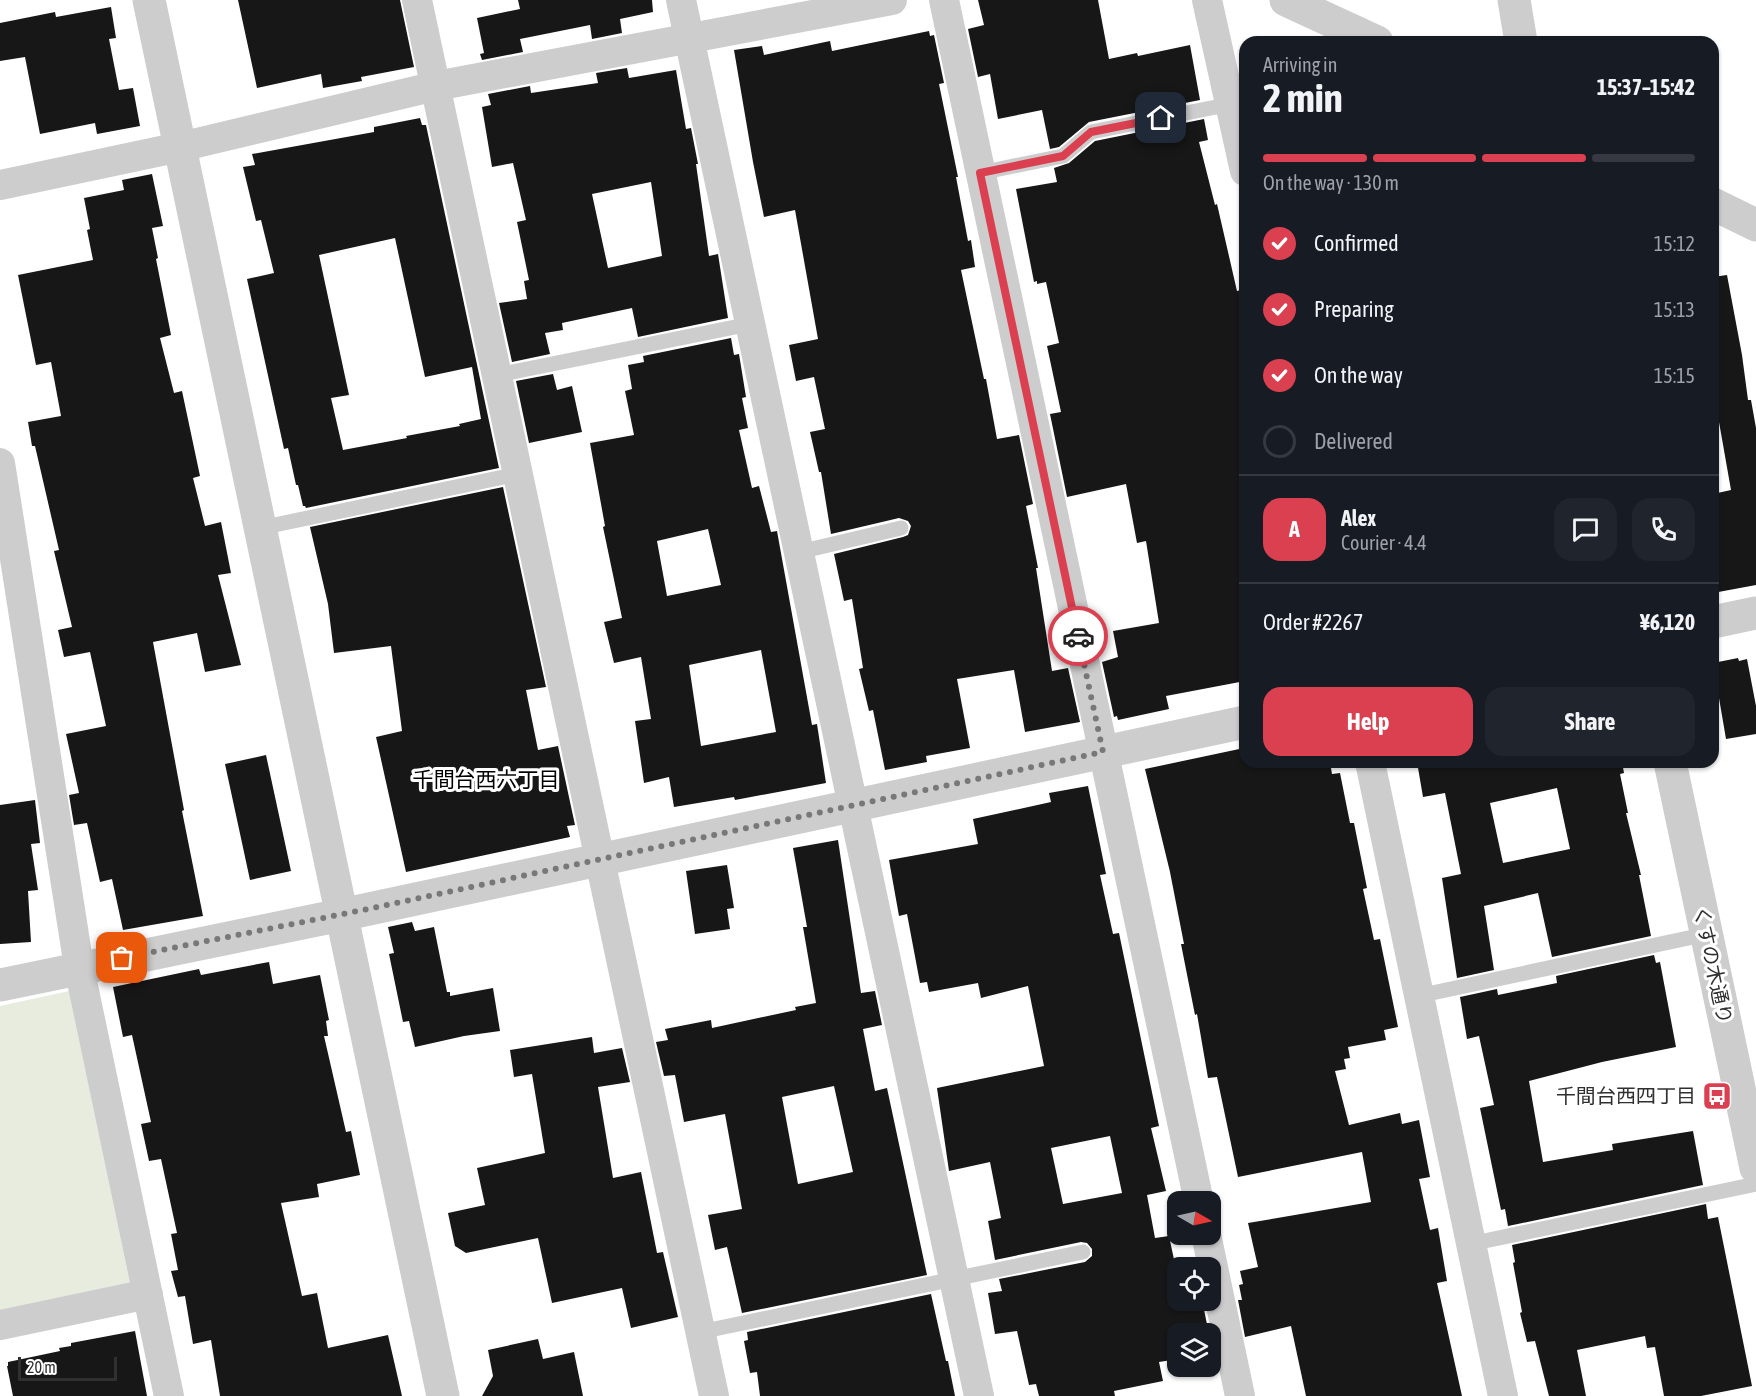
<!DOCTYPE html>
<html lang="en">
<head>
<meta charset="utf-8">
<style>
	:root { --surface:#171b24; --page:#20242c; --text:#f1f3f6; --muted:#9ea1a6; --line:#363941; --accent:#da4050 }
	body { margin:0; font-family:"Asap Condensed","Noto Sans JP",sans-serif; background:var(--page); color:var(--text); height:100vh; display:flex; flex-direction:column; font-size:22px; white-space:nowrap }
	* { box-sizing:border-box; margin:0 }
	p { font-size:20px; color:var(--muted) }
	.icon { flex:none; width:33px; height:33px; fill:none; stroke:currentColor; stroke-width:2; stroke-linecap:round; stroke-linejoin:round }
	.map { position:relative; flex:1; overflow:hidden }
	.sheet { position:absolute; left:1239px; top:36px; width:480px; height:732px; display:flex; flex-direction:column; background:var(--surface); border-radius:18px; box-shadow:0 2px 4px #0004 }
	.sheet>* { flex:none }
	.needle { width:39px; rotate:99deg }
	.buttons { position:absolute; left:1167px; top:1191px; display:grid; gap:12px }
	.buttons a { display:grid; place-items:center; width:54px; height:54px; border-radius:12px; background:var(--surface); box-shadow:0 2px 4px #0004; font-size:30px }
	.scale { position:absolute; left:18px; bottom:15px; width:99px; box-sizing:border-box; padding-left:6px; border:3px solid #303030; border-top:0; font-size:16px; line-height:21px; white-space:nowrap; color:#303030; -webkit-text-stroke:4px #fff; paint-order:stroke }
	.pin { position:absolute; display:grid; place-items:center; width:51px; height:51px; color:#fff; margin:-26px; border-radius:12px; box-shadow:0 3px 9px #0006 }
	.courier { position:absolute; display:grid; place-items:center; width:60px; height:60px; margin:-30px; border:4px solid #da4050; border-radius:50%; background:#fff; color:#222; box-shadow:0 2px 8px #0007 }
	.summary em { font-style:normal; font-weight:700 }
	.summary div { display:flex; flex-direction:column-reverse }
	.summary { display:flex; align-items:center; justify-content:space-between; height:102px; padding:0 24px }
	h1 { font-size:39px; font-weight:700; line-height:45px }
	.bar { display:grid; grid-template-columns:repeat(4,1fr); gap:9px 6px; align-content:center; height:72px; padding:0 24px }
	.bar i { height:8px; border-radius:4px; background:var(--line) }
	.bar .selected { background:var(--accent) }
	.bar p { grid-column:span 4 }
	.line { display:flex; align-items:center; gap:15px; padding:0 24px; border-top:2px solid var(--line) }
	.line div { flex:1 }
	.round { display:grid; place-items:center; flex:none; width:63px; height:63px; border-radius:18px; background:var(--page) }
	ol { padding:0 24px; list-style:none }
	li { display:flex; align-items:center; gap:18px; height:66px }
	li p { margin-inline-start:auto }
	li .icon { padding:6px; border-radius:50%; background:var(--accent); color:#fff; stroke-width:4 }
	li:last-child { color:var(--muted) }
	li i { width:33px; height:33px; border:3px solid var(--line); border-radius:50% }
	.primary-button { display:flex; gap:12px; margin-top:auto; padding:12px 24px }
	.primary-button a { flex:1; height:69px; border-radius:18px; background:var(--accent); color:#fff; font-size:24px; font-weight:700; line-height:69px; text-align:center }
	.primary-button a+a { background:var(--page); color:var(--text) }
	.map>svg:first-child { display:block }
</style>
</head>
<body>
<div class="map">
<svg width="1756" height="1396" viewBox="0 0 1756 1396">
	<rect width="100%" height="100%" fill="#fff"/>
	<!-- green -->
	<path fill="#e7ecdf" d="M69,991l62,297 -131,28v-310z"/>
	<!-- building -->
	<path fill="#171717" fill-rule="evenodd" d="M238,0h162l14,67 -53,10 1,4 -39,7 -2,-14 -64,14z
		M518,0h134l1,12 -33,7 2,14 -30,6 -2,-14 -70,14 3,13 -41,8 -2,-6 4,-1 -7,-35 43,-9z
		M978,0h120l11,59 28,-6 1,3 52,-11 10,55 -111,22 -30,25 -9,2 -8,-39 -44,9 -8,-45 -12,3 -10,-48 16,-4z
		M111,7l5,31 -7,1 10,51 14,-2 7,38 -43,8 -2,-11 -55,11 -15,-77 -25,4v-38l55,-11 1,5z
		M929,31l1,5 4,-1 10,48 -5,1 19,93h-2l12,64 3,-1 4,27 -14,3 23,109h2l11,60 22,-4 14,69 -7,2 12,62h-2l16,103 16,-3 12,54 -55,10 -11,-62 -57,9 13,69 -44,8 1,6 -42,8 -12,-60 -4,1 -10,-42 4,-1 -11,-69 -8,2 -10,-47 69,-17 5,-2 3,-9 -3,-5 -9,-3 -68,16 -10,-62h-2l-9,-40 15,-3 -11,-52 -18,4 -7,-36 29,-6 -23,-129 -31,7 -11,-55 -19,-112 28,-4 2,9 66,-14 2,10z
		M627,68l2,10 47,-8 10,59 5,-1 7,36h-2l13,92 9,-2 10,64 -90,19 -6,-29 -70,15 1,7 -18,3 5,21 -38,8 -13,-59 28,-4 -3,-18 5,-1 -12,-58 9,-2 -13,-57 -21,4 -10,-60 9,-2 -3,-11 42,-8 1,7 67,-10 -2,-10zM651,182l11,74 -54,12 -16,-74z
		M420,118l2,7h4l73,343 -193,40 -1,-2h-2l-5,-21h-2l-8,-37 -4,1 -37,-170 27,-6 -13,-53 -5,1 -13,-54 12,-2 -3,-11 122,-22v-5zM395,238l30,139 47,-10 9,52 -22,5 1,2 -54,10 1,2 -64,12 -12,-52 18,-3 -30,-140z
		M1204,119l4,21 -9,2 16,63 2,-1 20,87 8,-2v392l-79,15 3,13 -51,11 -1,-4 -3,1 -12,-55 16,-5 -5,-26 46,-8 -13,-82 -9,2 -11,-59 -59,13 -17,-83 11,-2 -14,-66 12,-3 -13,-61 -9,2v-3l-3,1 -18,-93 41,-7 -3,-14 15,-5 26,-22z
		M152,174l11,52 -11,2 6,30 -2,1 15,76 -11,3 14,55 8,-2 18,85 -7,2 12,48 16,-4 10,51 -13,2 23,90 -36,7 -8,-39 -44,9 31,168 -2,1 21,105 -80,14 -11,-51 -12,3 -13,-59 -13,2 -5,-30 10,-2 -13,-59 40,-8 -16,-74 -26,5 -6,-27 14,-3 -18,-76 5,-1 -24,-104h-3l-4,-24 33,-6 -10,-54 -15,3 -18,-90 75,-15 -6,-30 3,-1 -6,-31 40,-8 -2,-10z
		M1727,275l15,80 6,45h3l5,28v157l-43,8v-99l18,-4 -18,-102v-111z
		M731,338l3,17 5,-1 7,43 -4,1 6,30 -9,2 13,58 7,-2 12,46 6,-1 35,194 5,-1 9,59 -91,17 -1,-3 -60,10 -5,-30 -25,6 -9,-62 16,-2 -10,-62 -27,6 -10,-41 18,-4 -19,-91 2,-1 -15,-83 44,-8 -9,-44 7,-2 -4,-24 16,-3 -1,-6zM708,529l13,56 -54,11 -10,-55zM761,650l15,82 -75,14 -12,-81z
		M553,374l4,16 15,-4 10,46 -53,11 -13,-62z
		M503,487l43,200 -20,3 12,60 20,-4 17,79 -8,1 3,11 -164,35 -30,-135 26,-6 -11,-85 -57,7 -6,-49 -18,-77z
		M1738,658l1,3 8,-2 9,47v28l-30,5 -13,-76z
		M1244,748l1,14h85l2,12 8,-1 10,50h4l13,65 -4,1 11,51 6,-1 18,88 -14,3 2,10 -38,7 2,11 -6,1 2,10 -11,2 14,54 51,-12 2,11 17,-4 11,57 -11,2 11,51 8,-2 9,53 -10,2 25,113h-156l-15,-70 -46,11 -7,-37h4l-3,-15 4,-1 -3,-13 18,-4 -10,-44 123,-21 -9,-50 -124,25 -21,-100 -9,1 -11,-64 -2,1 -14,-71h3l-14,-72 -25,-103z
		M266,755l25,116 -41,9 -25,-116z
		M1417,762h205l2,11 -4,1 8,39h-2l15,62h-2l12,61 -99,21 -14,-64 -54,13 10,64 -37,8 -15,-100 19,-4 -16,-81 -22,4zM1557,788l13,61 -67,14 -13,-60z
		M1088,786l18,88 -6,1 13,59 6,-1 40,193 -8,2 15,63 -19,4 8,43 14,-2 9,42v22h24l7,34h-31v25l-19,3 4,19 -49,10 1,5h-76l-3,-12 -7,1 -12,-54 -22,3 -7,-41 14,-2 -3,-12 86,-17 7,-6v-7l-5,-6 -6,-1 -86,18 -7,-39 13,-3 -11,-56 -41,9 -12,-83 107,-22 -16,-80 -47,12 -3,-15 -49,9 -2,-10 -7,1 -13,-69 -8,2 -10,-56 89,-16 -5,-25 78,-17 -2,-9zM1110,1136l12,57 -59,11 -12,-56z
		M35,800l5,43 -9,1 7,46 -10,1 3,51 -31,2v-139z
		M838,840l23,153 14,-2 7,34 -19,4 12,62 12,-3 40,187 -185,38 -15,-66 -12,3 -7,-35 34,-6 -17,-95 -41,8 -9,-47 -11,1 -8,-34 12,-2 -3,-11 46,-9 1,8 84,-18 -1,-3 21,-4 -13,-76h4l-14,-79zM834,1086l19,86 -55,12 -16,-87z
		M727,865l7,43 -7,1 3,20 -35,5 -9,-63z
		M412,922l3,9 19,-4 13,65h3v4l43,-8 7,43 -36,5 -49,11 -6,-26 -6,1 -14,-68 5,-1 -6,-26z
		M1654,955l2,8 4,-1 16,85 -74,15 -73,19 14,81 70,-12 -1,-6 81,-13 10,54 -195,41 -3,-17 -4,1 -21,-102 14,-3 -15,-69 -12,3 -7,-42 37,-8 1,6 59,-12 -1,-7z
		M269,962l4,22 47,-9 9,45 -3,1 2,15h-4l22,96 5,-1 9,44 -43,9 2,13 -38,6 21,93 15,-3 11,55 60,-13 14,61h-182l-9,-56 -18,4 -8,-48 -7,1 -7,-26 7,-1 -7,-36 6,-1 -16,-74 -12,2 -8,-37 10,-2 -19,-87 -9,2 -10,-50 86,-18 2,6z
		M592,1037l2,16 28,-5 8,34 -32,5 15,91 28,-6 16,81 6,-1 15,65 -47,11 -9,-40 -70,15 -14,-65 -72,15 -11,-7 -7,-33 37,-8 -8,-37 68,-15 -13,-79 -18,3 -4,-27z
		M1706,1204l2,15 10,-2 34,169 -51,10h-37l-9,-49 -8,1 -2,-12 -68,14 9,46h-37l-14,-55 -8,1 -7,-29 2,-1 -9,-49 2,-1 -3,-17z
		M931,1294l15,67h2l7,35h-195l-3,-24 -7,1 -6,-32 4,-1 -1,-8z
		M135,1331l12,65h-134l-6,-30h1v-4l52,-11 -1,-3 12,-2v-3z
		M538,1339l5,20 31,-7 9,44h-101l11,-20 -5,-26z"/>
	<g fill="none" stroke-linecap="round" stroke-linejoin="round">
		<!-- service -->
		<path stroke="#cdcdcd" stroke-width="15" d="M980,173l83,-17 28,-24 140,-28
			M497,375l253,-51
			M260,528l258,-54
			M799,552l102,-24
			M1418,996l289,-62
			M1470,1244l286,-60
			M700,1332l383,-80"/>
		<!-- minor -->
		<path stroke="#cdcdcd" stroke-width="30" d="M417,0l297,1396
			M681,0l298,1396
			M944,0l255,1202
			M1207,0l38,171
			M0,185l180,-38 256,-61 456,-86
			M0,463l79,504 90,429
			M1370,762l133,634
			M1206,1234l34,162
			M0,1325l148,-31"/>
		<!-- tertiary -->
		<path stroke="#cdcdcd" stroke-width="33" d="M149,0l294,1396
			M1286,0l91,42
			M1514,0l7,42
			M1713,204l43,21
			M1713,622l43,-9
			M1670,762l86,406
			M0,985l341,-70 904,-193"/>
	</g>
	<g fill="none" stroke-linecap="round" stroke-linejoin="round">
		<!-- done -->
		<path stroke="#787878" stroke-width="6" stroke-dasharray="0 10.8" d="M122,958l241,-48 740,-158 -25,-116"/>
		<!-- route -->
		<path stroke="#da4050" stroke-width="8" d="M1078,636l-98,-463 83,-17 28,-24 70,-14"/>
	</g>
	<!-- icons -->
	<defs>
		<g id="bus-square" transform="scale(1.5)"><rect x="-9" y="-9" width="18" height="18" rx="4" fill="#da4050" stroke="#fff"/><path d="M-5-6H5V4H4V6H2V4H-2V6H-4V4H-5ZM-3.5-4V0h7V-4ZM-3.5 1.2v1.5H-2V1.2ZM2 1.2v1.5H3.5V1.2Z" fill="#fff"/></g>
	</defs>
	<g fill-rule="evenodd">
		<use href="#bus-square" x="1717" y="1096"/>
	</g>
	<g text-anchor="middle" stroke-width="6" stroke-linejoin="round" paint-order="stroke">
		<!-- street labels -->
		<g font-size="20" fill="#303030" stroke="#fff">
			<text transform="translate(1713 965) rotate(78)" y="7">くすの木通り</text>
		</g>
		<!-- poi labels -->
		<g font-size="20" fill="#303030" stroke="#fff" text-anchor="end">
			<text x="1696" y="1103">千間台西四丁目</text>
		</g>
		<!-- neighbourhood labels -->
		<g font-size="21" fill="#000" stroke="#fff">
			<text x="486" y="787">千間台西六丁目</text>
		</g>
	</g>
</svg>
<div class="buttons">
<a><svg class="needle" viewBox="-14 -14 28 28"><path d="M0-13l5 13h-10z" fill="#e53935"/><path d="M0 13l5-13h-10z" fill="#9ea1a6"/></svg></a>
<a><svg class="icon" aria-label="locate" viewBox="0 0 24 24"><circle cx="12" cy="12" r="6"/><path d="M12 2v4M12 18v4M2 12h4M18 12h4"/></svg></a>
<a><svg class="icon" aria-label="layers" viewBox="0 0 24 24"><path d="M12 4l9 5-9 5-9-5zM3 14l9 5 9-5"/></svg></a>
</div>
<div class="scale">20 m</div>
<div class="pin" style="left:122px;top:958px;background:#ea580c"><svg class="icon" aria-label="bag" viewBox="0 0 24 24"><path d="M5 8h14l-1 12H6zM9 8a3 3 0 0 1 6 0"/></svg></div>
<div class="pin" style="left:1161px;top:118px;background:#1f2937"><svg class="icon" aria-label="home" viewBox="0 0 24 24"><path d="M3 11l9-7 9 7M6 9v11h12V9"/></svg></div>
<div class="courier" style="left:1078px;top:636px"><svg class="icon" aria-label="car" viewBox="0 0 24 24"><path d="M5 17H2v-5l4-1 3-4h7l3 4 3 1v5h-3M9 17h6M6 11h13"/><circle cx="7" cy="17" r="2"/><circle cx="17" cy="17" r="2"/></svg></div>
<section class="sheet">
<div class="summary"><div><h1>2 min</h1><p>Arriving in</p></div><em>15:37–15:42</em></div>
<div class="bar"><i class="selected"></i><i class="selected"></i><i class="selected"></i><i></i><p>On the way · 130 m</p></div>
<ol>
<li><svg class="icon" aria-label="check" viewBox="0 0 24 24"><path d="M5 12l5 5 9-10"/></svg>Confirmed<p>15:12</p></li>
<li><svg class="icon" aria-label="check" viewBox="0 0 24 24"><path d="M5 12l5 5 9-10"/></svg>Preparing<p>15:13</p></li>
<li><svg class="icon" aria-label="check" viewBox="0 0 24 24"><path d="M5 12l5 5 9-10"/></svg>On the way<p>15:15</p></li>
<li><i></i>Delivered</li>
</ol>
<div class="line" style="height:108px"><b class="round" style="background:var(--accent);color:#fff">A</b><div><b>Alex</b><p>Courier · 4.4</p></div><a class="round"><svg class="icon" aria-label="chat" viewBox="0 0 24 24"><path d="M4 5h16v11H9l-5 4z"/></svg></a><a class="round"><svg class="icon" aria-label="phone" viewBox="0 0 24 24"><path d="M5 4h4l2 5-3 2q2 4 5 5l2-3 5 2v4C11 20 4 13 5 4z"/></svg></a></div>
<div class="line" style="height:78px"><div>Order #2267</div><b>¥6,120</b></div>
<div class="primary-button"><a>Help</a><a>Share</a></div>
</section>
</div>
</body>
</html>
